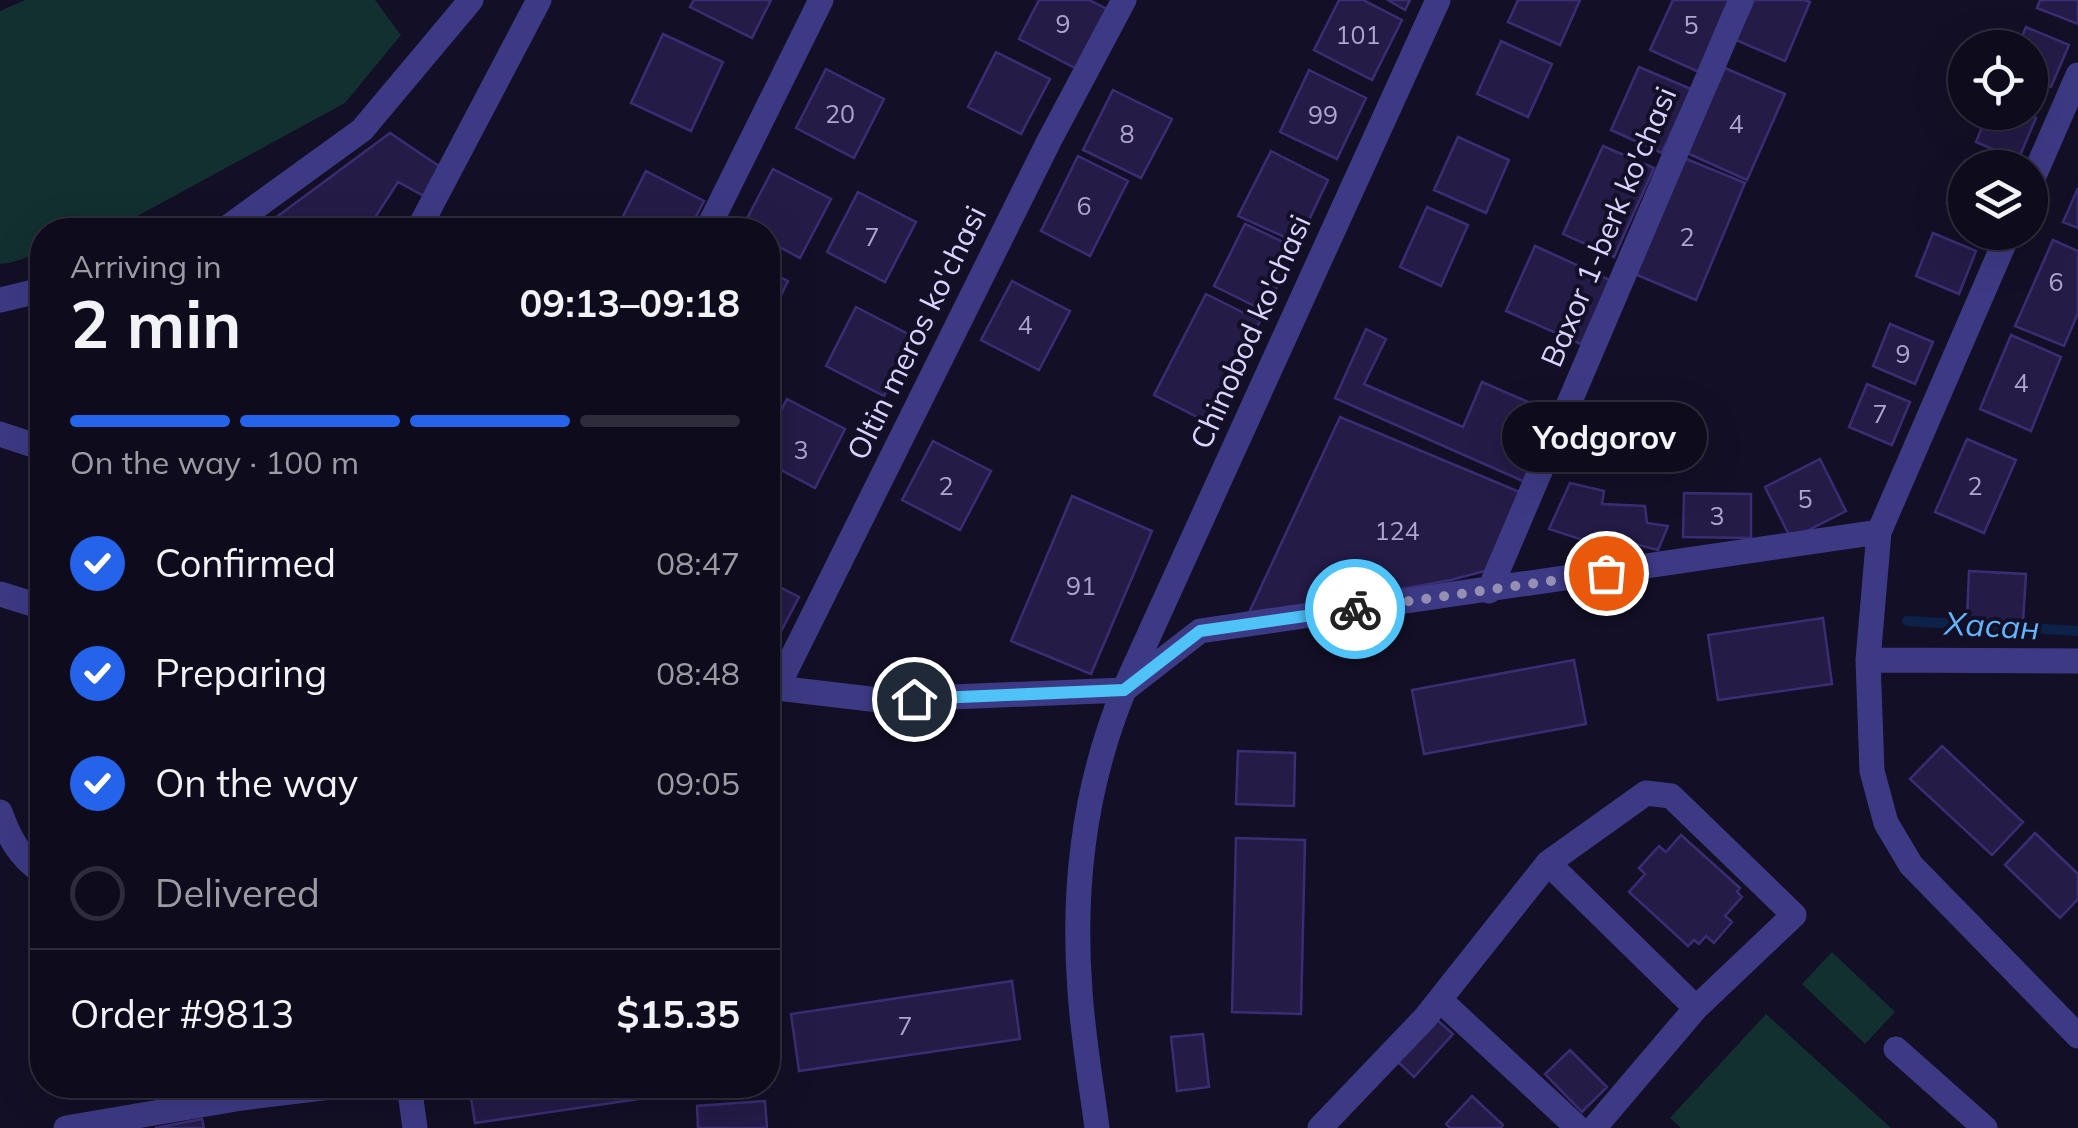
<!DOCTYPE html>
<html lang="en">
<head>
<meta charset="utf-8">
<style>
	:root { --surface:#0e0b1c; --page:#1c1929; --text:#f1f3f6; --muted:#9b9ba3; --line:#2e2b3b; --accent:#2563eb }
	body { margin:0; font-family:Mulish,sans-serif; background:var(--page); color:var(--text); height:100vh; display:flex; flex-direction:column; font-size:38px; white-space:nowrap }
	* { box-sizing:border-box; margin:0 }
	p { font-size:32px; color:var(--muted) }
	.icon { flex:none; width:55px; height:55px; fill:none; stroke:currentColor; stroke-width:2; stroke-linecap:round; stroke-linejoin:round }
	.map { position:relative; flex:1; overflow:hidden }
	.side { position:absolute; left:30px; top:218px; width:750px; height:880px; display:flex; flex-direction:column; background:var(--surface); border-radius:40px; box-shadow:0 10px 40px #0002,0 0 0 2px var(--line) }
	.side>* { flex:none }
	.buttons { position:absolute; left:1948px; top:30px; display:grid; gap:20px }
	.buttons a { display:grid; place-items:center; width:100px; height:100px; border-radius:50%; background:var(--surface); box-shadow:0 10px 40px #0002,0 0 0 2px var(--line); font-size:50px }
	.pin { position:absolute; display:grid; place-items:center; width:85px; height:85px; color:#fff; margin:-42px; border:5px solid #fff; border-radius:50%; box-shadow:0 2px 10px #0007 }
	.courier { position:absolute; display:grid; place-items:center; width:100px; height:100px; margin:-50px; border:8px solid #4fc3f7; border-radius:50%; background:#fff; color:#222; box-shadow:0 2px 12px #0007 }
	.bubble { position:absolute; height:70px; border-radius:35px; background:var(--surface); box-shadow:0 10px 40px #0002,0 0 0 2px var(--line); font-size:32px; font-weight:700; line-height:70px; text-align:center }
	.head em { font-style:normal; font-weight:700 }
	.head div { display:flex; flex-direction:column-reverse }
	.head { display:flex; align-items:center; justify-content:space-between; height:170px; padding:0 40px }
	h1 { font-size:65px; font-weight:700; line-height:75px }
	.bar { display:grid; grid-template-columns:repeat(4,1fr); gap:15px 10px; align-content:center; height:120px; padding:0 40px }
	.bar i { height:12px; border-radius:8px; background:var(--line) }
	.bar .on { background:var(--accent) }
	.bar p { grid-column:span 4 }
	.line { display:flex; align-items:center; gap:25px; padding:0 40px; border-top:2px solid var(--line) }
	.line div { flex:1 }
	ol { padding:0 40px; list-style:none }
	li { display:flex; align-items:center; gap:30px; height:110px }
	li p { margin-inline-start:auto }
	li .icon { padding:10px; border-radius:50%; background:var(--accent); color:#fff; stroke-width:4 }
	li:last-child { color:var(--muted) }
	li i { width:55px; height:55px; border:5px solid var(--line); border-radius:50% }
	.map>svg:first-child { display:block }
</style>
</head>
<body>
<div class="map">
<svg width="2078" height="1128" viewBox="0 0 2078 1128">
	<rect width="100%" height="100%" fill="#130f26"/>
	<!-- green -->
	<path fill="#12302f" d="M25,0h350l26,35 -56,68 -226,123 -12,4h-65v22l-32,11 -10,1v-253z
		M1832,952l63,60 -30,32 -63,-60z
		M1766,1014l125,114h-210l-11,-10z"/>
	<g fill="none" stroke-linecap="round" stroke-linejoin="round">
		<!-- stream -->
		<path stroke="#0c2248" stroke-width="10" d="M1907,621l171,10"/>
	</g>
	<!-- building -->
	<path fill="#241b47" stroke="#3b2d73" stroke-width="2.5" d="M694,0h77l-19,38 -62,-31z
		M1039,0h50l18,9 -30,60 -58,-30z
		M1339,0h24l39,20 -30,60 -58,-30z
		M1388,0h22l-5,10z
		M1518,0h62l-20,45 -52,-23z
		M1673,0h59l-31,73 -51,-23z
		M1754,0h51l5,2 -25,59 -49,-21z
		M2040,0h38v24l-41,-16z
		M2026,27l43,18 -18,42 -21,-8v-31h-13z
		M663,34l60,28 -32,69 -60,-28z
		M1501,41l51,23 -24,53 -51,-23z
		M996,52l54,27 -29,55 -53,-27z
		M1639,67l52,22 -29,64 -51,-23z
		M1725,68l60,26 -38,86 -60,-27z
		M826,69l58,30 -30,59 -58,-30z
		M1309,70l57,28 -29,61 -57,-27z
		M1113,90l59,29 -31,59 -58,-28z
		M1988,112h35l13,6 -18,42 -42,-18z
		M390,133l52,35 -18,28 -26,-14 -31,48h-108z
		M1458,137l51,23 -23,53 -52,-23z
		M1603,146l51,22 -40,89 -51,-23z
		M1271,151l57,29 -30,63 -60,-27z
		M1078,156l50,25 -38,75 -49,-25z
		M1684,158l61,25 -49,117 -61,-26z
		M1965,161l17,7h-17v42l-18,-7z
		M773,169l58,30 -31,59 -32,-17v-11h-21l-5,-2z
		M646,171l58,30 -15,29h-73z
		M2078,188v40l-15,-6z
		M858,192l58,30 -31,60 -58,-30z
		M1427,207l41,18 -27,61 -41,-19z
		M1245,224l51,24 -31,63 -51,-25z
		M1933,233l43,18 -17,43 -43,-18z
		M2053,240l25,11v62l-14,33 -49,-20z
		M1535,246l75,34 -29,64 -75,-33z
		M768,271l20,10 -20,40z
		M1012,281l58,30 -31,59 -58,-30z
		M1206,294l54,27 -51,102 -55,-28z
		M856,307l58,30 -30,59 -58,-30z
		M1890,324l43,18 -18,42 -42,-18z
		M1366,329l20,10 -22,45 99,43 19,-45 74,32 -31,68 -190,-84z
		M2011,335l50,22 -30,74 -51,-22z
		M1867,384l43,18 -18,43 -43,-18z
		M787,399l58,30 -30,59 -47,-25v-27z
		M1340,417l182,76 -30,76 -41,11 -204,37z
		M1967,439l49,21 -32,73 -49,-21z
		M933,441l58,30 -31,59 -58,-30z
		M1820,459l26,52 -55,28 -26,-52z
		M1570,483l34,8 -2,13 43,2 2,17 21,3 -10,24 -50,-13 -19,5 -40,-13z
		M1684,493l67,1v44l-68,-1z
		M1072,496l80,35 -61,143 -80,-33z
		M1969,571l57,3 -3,48 -56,-4z
		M768,581l31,16 -31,59z
		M1823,618l9,66 -114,16 -10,-65z
		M1574,660l12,64 -162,30 -12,-64z
		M1942,746l81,76 -31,33 -82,-76z
		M1238,751l57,2 -1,53 -58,-2z
		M2035,833l43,41v25l-18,19 -55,-53z
		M1681,835l59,53 -3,4 5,5 -17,19 7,6 -18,21 -8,-7 -7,8 -5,-4 -6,6 -59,-54 16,-18 -6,-6 20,-22 7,6z
		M1236,838l69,2 -4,174 -69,-2z
		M1012,981l8,58 -221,32 -8,-57z
		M1436,1019l17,15 -39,43 -17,-16z
		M1203,1034l6,53 -32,4 -6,-54z
		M1570,1050l37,37 -25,25 -37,-38z
		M469,1085h237l1,4 -232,34z
		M1472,1096l31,29 -2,3h-51l-4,-4z
		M765,1101l2,27h-69l-1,-22z
		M202,1119l2,9h-49z"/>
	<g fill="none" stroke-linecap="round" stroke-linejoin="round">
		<!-- minor -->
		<path stroke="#3d3a85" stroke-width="25" d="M2030,185l48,-110
			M224,230l138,-100 109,-130
			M418,230l121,-230
			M707,230l114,-230
			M2009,232l-130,300 -11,128 4,111 14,52 25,42 167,171
			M0,300l42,-10
			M0,434l42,14
			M1489,591l252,-591
			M0,594l42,13
			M1868,660l210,1
			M768,685l9,3 102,12 245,-10 76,-59 679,-99
			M777,688l272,-547 75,-141
			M0,812c9,25 19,45 42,60
			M1548,863l148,145
			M1440,1000l138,128
			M1896,1049l89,79
			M409,1085l6,43
			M66,1128l176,-30 105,-13
			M1097,1128c-6,-46 -14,-91 -17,-137 -8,-105 4,-204 44,-301l314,-690
			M1320,1128l105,-110 123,-155 98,-70 25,3 123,119 -98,93 -102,120"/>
	</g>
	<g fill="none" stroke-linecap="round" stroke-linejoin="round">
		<!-- done -->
		<path stroke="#948fb3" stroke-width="10" stroke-dasharray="0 18" d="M1355,609l251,-36"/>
		<!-- route -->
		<path stroke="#4fc3f7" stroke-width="12" d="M914,699l210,-9 76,-59 155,-22"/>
	</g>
	<g text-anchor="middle" stroke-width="8" stroke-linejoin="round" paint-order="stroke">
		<!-- number labels -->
		<g font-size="25" fill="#aca6d1">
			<text x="1063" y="33">9</text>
			<text x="1691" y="34">5</text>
			<text x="1358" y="44">101</text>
			<text x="840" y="123">20</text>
			<text x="1323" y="124">99</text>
			<text x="1736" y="133">4</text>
			<text x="1127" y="143">8</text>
			<text x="1084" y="215">6</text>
			<text x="872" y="246">7</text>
			<text x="1687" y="246">2</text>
			<text x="2056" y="291">6</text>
			<text x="1025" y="334">4</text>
			<text x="1903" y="363">9</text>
			<text x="2021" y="392">4</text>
			<text x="1880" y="423">7</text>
			<text x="801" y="459">3</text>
			<text x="946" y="495">2</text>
			<text x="1975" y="495">2</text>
			<text x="1805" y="508">5</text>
			<text x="1717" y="525">3</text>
			<text x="1397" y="540">124</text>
			<text x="1081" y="595">91</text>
			<text x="905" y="1035">7</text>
		</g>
		<!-- street labels -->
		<g font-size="30" fill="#d9d4ff" stroke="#130f26">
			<text transform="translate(1609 227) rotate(-67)" y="10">Baxor 1-berk ko'chasi</text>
			<text transform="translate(1251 332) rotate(-66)" y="10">Chinobod ko'chasi</text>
			<text transform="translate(917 333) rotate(-64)" y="10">Oltin meros ko'chasi</text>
		</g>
		<!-- water labels -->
		<g font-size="32" font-style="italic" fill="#62b6ff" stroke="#130f26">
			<text transform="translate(1992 626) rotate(3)" y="11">Хасан</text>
		</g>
	</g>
</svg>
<div class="buttons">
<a><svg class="icon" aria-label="locate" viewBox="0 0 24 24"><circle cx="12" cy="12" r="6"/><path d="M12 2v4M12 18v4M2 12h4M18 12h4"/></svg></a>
<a><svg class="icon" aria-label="layers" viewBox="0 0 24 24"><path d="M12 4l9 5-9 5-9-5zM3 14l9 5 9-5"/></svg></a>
</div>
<div class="pin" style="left:1606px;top:573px;background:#ea580c"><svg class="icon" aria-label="bag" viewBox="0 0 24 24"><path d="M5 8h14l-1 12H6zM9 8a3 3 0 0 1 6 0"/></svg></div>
<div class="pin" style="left:914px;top:699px;background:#1f2937"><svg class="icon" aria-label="home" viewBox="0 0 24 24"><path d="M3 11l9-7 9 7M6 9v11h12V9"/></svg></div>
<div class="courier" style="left:1355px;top:609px"><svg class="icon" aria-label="bike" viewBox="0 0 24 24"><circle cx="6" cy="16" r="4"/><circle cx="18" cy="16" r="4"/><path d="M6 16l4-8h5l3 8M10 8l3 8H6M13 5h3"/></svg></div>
<div class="bubble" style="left:1502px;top:402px;width:205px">Yodgorov</div>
<section class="side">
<div class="head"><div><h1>2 min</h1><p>Arriving in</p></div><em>09:13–09:18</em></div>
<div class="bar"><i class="on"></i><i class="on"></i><i class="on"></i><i></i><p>On the way · 100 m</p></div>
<ol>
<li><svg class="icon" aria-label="check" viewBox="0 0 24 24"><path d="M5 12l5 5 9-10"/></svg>Confirmed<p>08:47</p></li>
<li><svg class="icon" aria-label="check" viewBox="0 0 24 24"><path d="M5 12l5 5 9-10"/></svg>Preparing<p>08:48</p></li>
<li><svg class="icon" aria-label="check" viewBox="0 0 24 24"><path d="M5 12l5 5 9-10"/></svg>On the way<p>09:05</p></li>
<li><i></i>Delivered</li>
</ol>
<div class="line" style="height:130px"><div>Order #9813</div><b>$15.35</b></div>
</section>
</div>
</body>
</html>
